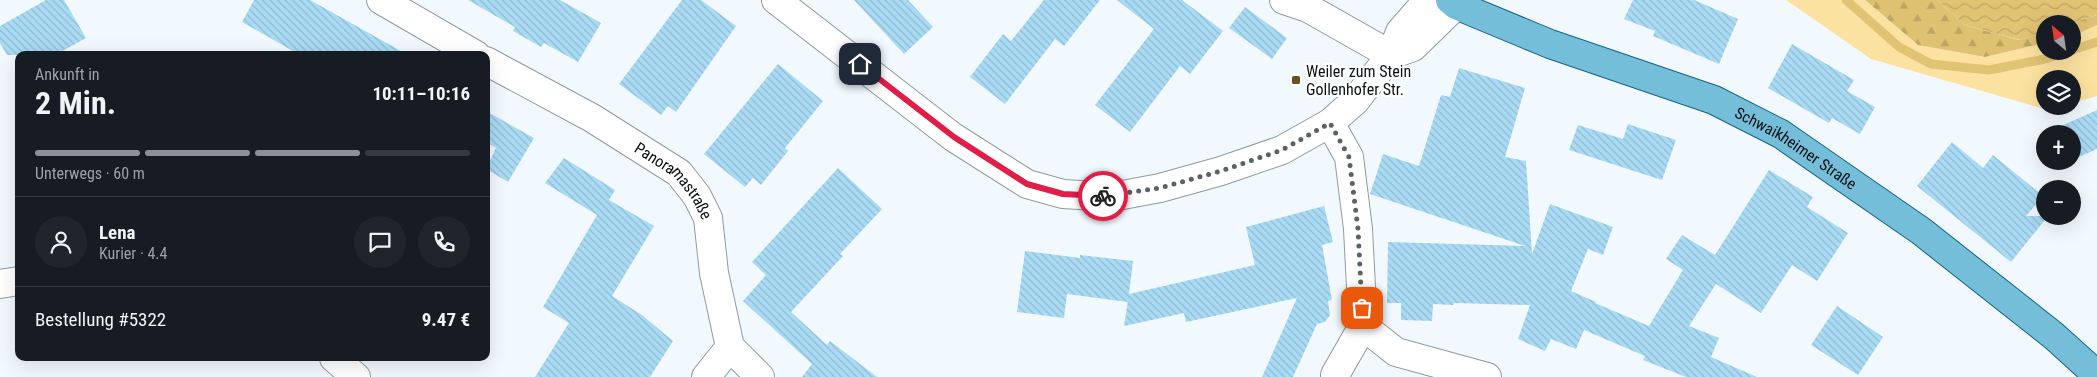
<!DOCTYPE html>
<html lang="de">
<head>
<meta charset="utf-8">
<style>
	:root { --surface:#171b24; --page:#20242c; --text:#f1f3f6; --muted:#9ea1a6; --line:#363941; --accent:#8c9099 }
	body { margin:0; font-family:"Roboto Condensed",sans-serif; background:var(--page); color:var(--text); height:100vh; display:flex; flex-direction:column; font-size:19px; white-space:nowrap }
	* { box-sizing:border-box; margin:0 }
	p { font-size:16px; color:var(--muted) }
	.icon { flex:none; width:28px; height:28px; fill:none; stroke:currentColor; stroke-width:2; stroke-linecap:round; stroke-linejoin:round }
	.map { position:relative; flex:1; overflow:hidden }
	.drawer { position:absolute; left:15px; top:51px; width:475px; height:310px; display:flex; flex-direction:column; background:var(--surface); border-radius:10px; box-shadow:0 5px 20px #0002 }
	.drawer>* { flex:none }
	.needle { width:32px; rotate:331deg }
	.fabs { position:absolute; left:2036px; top:15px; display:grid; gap:10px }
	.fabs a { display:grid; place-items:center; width:45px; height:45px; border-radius:50%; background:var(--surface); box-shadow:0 5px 20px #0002; font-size:25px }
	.pin { position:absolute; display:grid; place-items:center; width:42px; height:42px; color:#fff; margin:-21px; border-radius:10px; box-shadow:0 2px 8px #0006 }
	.courier { position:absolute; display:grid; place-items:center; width:50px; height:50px; margin:-25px; border:4px solid #e11d48; border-radius:50%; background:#fff; color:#222; box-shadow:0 1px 6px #0007 }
	.head em { font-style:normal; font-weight:700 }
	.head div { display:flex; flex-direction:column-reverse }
	.head { display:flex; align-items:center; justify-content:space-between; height:85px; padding:0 20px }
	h1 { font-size:32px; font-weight:700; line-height:38px }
	.bar { display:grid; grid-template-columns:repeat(4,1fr); gap:8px 5px; align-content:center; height:60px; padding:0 20px }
	.bar i { height:6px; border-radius:4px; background:var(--line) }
	.bar .on { background:var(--accent) }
	.bar p { grid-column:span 4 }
	.line { display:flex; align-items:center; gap:12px; padding:0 20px; border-top:1px solid var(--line) }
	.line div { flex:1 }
	.round { display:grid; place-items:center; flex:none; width:52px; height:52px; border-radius:26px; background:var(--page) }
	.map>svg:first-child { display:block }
</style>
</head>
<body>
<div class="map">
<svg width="2097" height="377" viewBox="0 0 2097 377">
	<defs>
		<pattern id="forest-firs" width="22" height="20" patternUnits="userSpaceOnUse" patternTransform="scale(1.25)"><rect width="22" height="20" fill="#dfc172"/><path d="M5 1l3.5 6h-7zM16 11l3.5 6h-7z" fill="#bea562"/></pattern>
		<pattern id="water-waves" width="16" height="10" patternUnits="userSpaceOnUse" patternTransform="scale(1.25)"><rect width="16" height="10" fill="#e1c374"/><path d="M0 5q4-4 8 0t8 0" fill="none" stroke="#c0a663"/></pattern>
		<pattern id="building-back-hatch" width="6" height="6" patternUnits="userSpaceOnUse" patternTransform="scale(1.25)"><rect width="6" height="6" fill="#aadbf5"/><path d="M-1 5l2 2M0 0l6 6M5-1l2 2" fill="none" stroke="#91bbd1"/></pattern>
	</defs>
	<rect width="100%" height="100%" fill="#f1f9fe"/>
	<!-- green -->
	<path fill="#fce2a0" d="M1786,0h79l53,45 67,12 60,-14v8h27l1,-15 24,-11v71l-24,7 -1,-24h-27v27h15l-12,4 -177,-51z"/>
	<!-- forest -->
	<path fill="url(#forest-firs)" d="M1865,0h72l28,25 54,15 26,-8v11l-60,14 -67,-12z
		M2097,15v10l-24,11 -1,-12h-3z"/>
	<!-- water -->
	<path fill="url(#water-waves)" d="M1937,0h160v15l-28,9h-24v8l-25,8 -55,-15z"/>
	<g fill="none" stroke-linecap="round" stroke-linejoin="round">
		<!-- stream -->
		<path stroke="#e1c374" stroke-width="9" d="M1846,0l53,47 32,17 58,6 56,-11 24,-8
			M2072,50l25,-8"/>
	</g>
	<!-- building -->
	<path fill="url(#building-back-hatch)" d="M46,0h18l22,38 -31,17h-48l-7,-12v-17z
		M254,0h56l98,55h-108l-58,-33z
		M468,0h92l41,23 -23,39 -34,-19 -3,4 -28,-16 2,-4z
		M682,0h19l35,26 -60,86 -8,-6 -7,9 -42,-31z
		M854,0h54l25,27 -29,27z
		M1044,0h56l-36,46 -9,-7 -50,65 -35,-27 33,-43 8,7z
		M1117,0h65l41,31 -33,43 -10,-8 -50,66 -35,-27 59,-76z
		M1633,0h61l44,19 -19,45 -66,-28 2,-5 -31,-12z
		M1245,7l42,31 -15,21 -43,-31z
		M1792,44l62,36 -7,11 28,16 -15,27 -28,-16 -3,5 -61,-35z
		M778,64l45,37 -38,47 3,3 -27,34 -8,-7 -8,9 -41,-33z
		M1459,68l66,20 -20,69 21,4 6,93 18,-50 63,23 -10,28 -15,-6 -17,42 25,11 -1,1 54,23 34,-56 -17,-11 16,-24 33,20 54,-85 44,27 -6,10 41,26 -31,48 -25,-16 -31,48 -45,-29 -27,42 30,12 -8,19 46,20h-71l-43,-17 2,-4 -61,-26 -8,19 -25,-10 -6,12 -27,-12 12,-34 -76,-2 -1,2 -20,-1 -1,17 -31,-1v-17h-14l1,-61 137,4 -155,-52 13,-40 36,12 22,-71 9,2z
		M2097,110v39l-25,11v-26h-21l-1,-3z
		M486,111l48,27 -26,44 -22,-13 10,-21 -10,-6z
		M1628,124l48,16 -14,40 -93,-30 9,-25 45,14z
		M1952,142l31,26 10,-13 50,41 -17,20h22l-37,46 -94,-76z
		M564,158l51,32 -6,10 45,26 -42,70 30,19 31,26 -23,36h-115l34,-54 -26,-16 54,-92 -52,-32z
		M838,168l44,41 -42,45 3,2 -52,56 36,33 3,-4 47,36h-75l10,-13 -69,-63 23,-26 -14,-13z
		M1324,206l9,36 -11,3 10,55 -4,1 2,14 -5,7 -8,2 -24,53h-31l35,-79 -111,24 -2,-9 -60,13 5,-32 126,-29 -9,-38z
		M1025,251l55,7v-3l53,6 -5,41 -61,-8 -3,24 -47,-6z
		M1837,306l46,31 -25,38 -47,-30z"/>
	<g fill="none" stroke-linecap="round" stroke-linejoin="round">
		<!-- minor casing -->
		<g stroke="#909a9f" stroke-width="30">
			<g id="minor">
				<path d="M381,0l95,55"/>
				<path d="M776,0l177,137 74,47 36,10 49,3 48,-9 61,-17 61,-21 48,-27 25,-22 36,-46 9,-23 28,-32"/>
				<path d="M1284,0l24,8 83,47"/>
				<path d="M1391,55l22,-8 43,-42"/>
				<path id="s1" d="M486,61l106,57 87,55 18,23 11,22 6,55 16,74 30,30"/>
				<path d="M1330,123l19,34 9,72 5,97 33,26 91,25"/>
				<path d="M0,284l19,-3"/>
				<path d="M334,358l22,19"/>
				<path d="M1335,375l28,-49"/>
				<path d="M706,377l24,-30"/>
			</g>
		</g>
		<!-- major casing -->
		<g stroke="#136484" stroke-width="30">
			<g id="major">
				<path id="s2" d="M1450,0l6,5 94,39 164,56 67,34 140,97 133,105 43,39"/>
			</g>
		</g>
		<!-- minor -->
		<use href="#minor" stroke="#fff" stroke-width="28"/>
		<!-- major -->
		<use href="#major" stroke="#74beda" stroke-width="28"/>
	</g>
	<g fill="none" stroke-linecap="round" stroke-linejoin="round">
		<!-- done -->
		<path stroke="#5c6265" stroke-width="5" stroke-dasharray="0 9" d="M1103,196l57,-8 61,-17 61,-21 48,-27 19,34 9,72 4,79"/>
		<!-- route -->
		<path stroke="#e11d48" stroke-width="6" d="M860,64l94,73 73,47 36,10 40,2"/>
	</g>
	<!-- markers -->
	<rect fill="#665321" stroke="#fff" stroke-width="2" x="1291" y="75" width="10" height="10" rx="2.5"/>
	<g text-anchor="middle" stroke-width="4.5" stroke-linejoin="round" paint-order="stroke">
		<!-- poi labels -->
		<g font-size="16" fill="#0c1012" stroke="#fff" text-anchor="start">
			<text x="1306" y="77">Weiler zum Stein<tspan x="1306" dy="18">Gollenhofer Str.</tspan></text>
		</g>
		<!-- street labels -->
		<g font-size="16" fill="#0c1012" stroke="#fff">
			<text dy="6" stroke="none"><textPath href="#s2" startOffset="378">Schwaikheimer Straße</textPath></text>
			<text dy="6" stroke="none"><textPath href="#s1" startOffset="225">Panoramastraße</textPath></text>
		</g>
	</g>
</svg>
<div class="fabs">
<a><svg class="needle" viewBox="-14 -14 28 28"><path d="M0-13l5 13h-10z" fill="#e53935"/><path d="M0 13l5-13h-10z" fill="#9ea1a6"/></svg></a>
<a><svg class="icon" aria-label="layers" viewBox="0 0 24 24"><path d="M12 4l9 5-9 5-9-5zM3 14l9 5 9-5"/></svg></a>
<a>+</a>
<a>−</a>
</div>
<div class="pin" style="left:1362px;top:308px;background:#ea580c"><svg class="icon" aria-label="bag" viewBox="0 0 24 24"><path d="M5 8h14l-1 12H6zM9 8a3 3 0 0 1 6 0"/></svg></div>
<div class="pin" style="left:860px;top:64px;background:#1f2937"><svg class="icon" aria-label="home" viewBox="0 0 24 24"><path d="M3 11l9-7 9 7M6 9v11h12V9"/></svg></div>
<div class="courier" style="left:1103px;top:196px"><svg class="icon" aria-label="bike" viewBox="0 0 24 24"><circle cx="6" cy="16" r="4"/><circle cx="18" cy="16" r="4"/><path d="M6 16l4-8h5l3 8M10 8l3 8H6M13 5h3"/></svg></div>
<section class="drawer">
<div class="head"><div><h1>2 Min.</h1><p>Ankunft in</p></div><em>10:11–10:16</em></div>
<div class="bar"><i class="on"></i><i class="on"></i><i class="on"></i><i></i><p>Unterwegs · 60 m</p></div>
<div class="line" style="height:90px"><a class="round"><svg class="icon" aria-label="person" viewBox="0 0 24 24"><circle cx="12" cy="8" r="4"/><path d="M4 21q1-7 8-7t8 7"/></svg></a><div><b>Lena</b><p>Kurier · 4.4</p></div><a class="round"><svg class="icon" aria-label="chat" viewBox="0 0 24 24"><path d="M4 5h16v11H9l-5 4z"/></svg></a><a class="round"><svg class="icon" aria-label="phone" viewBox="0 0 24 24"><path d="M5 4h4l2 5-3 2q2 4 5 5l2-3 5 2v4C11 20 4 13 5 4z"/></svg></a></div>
<div class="line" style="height:65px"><div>Bestellung #5322</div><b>9.47 €</b></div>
</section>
</div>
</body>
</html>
